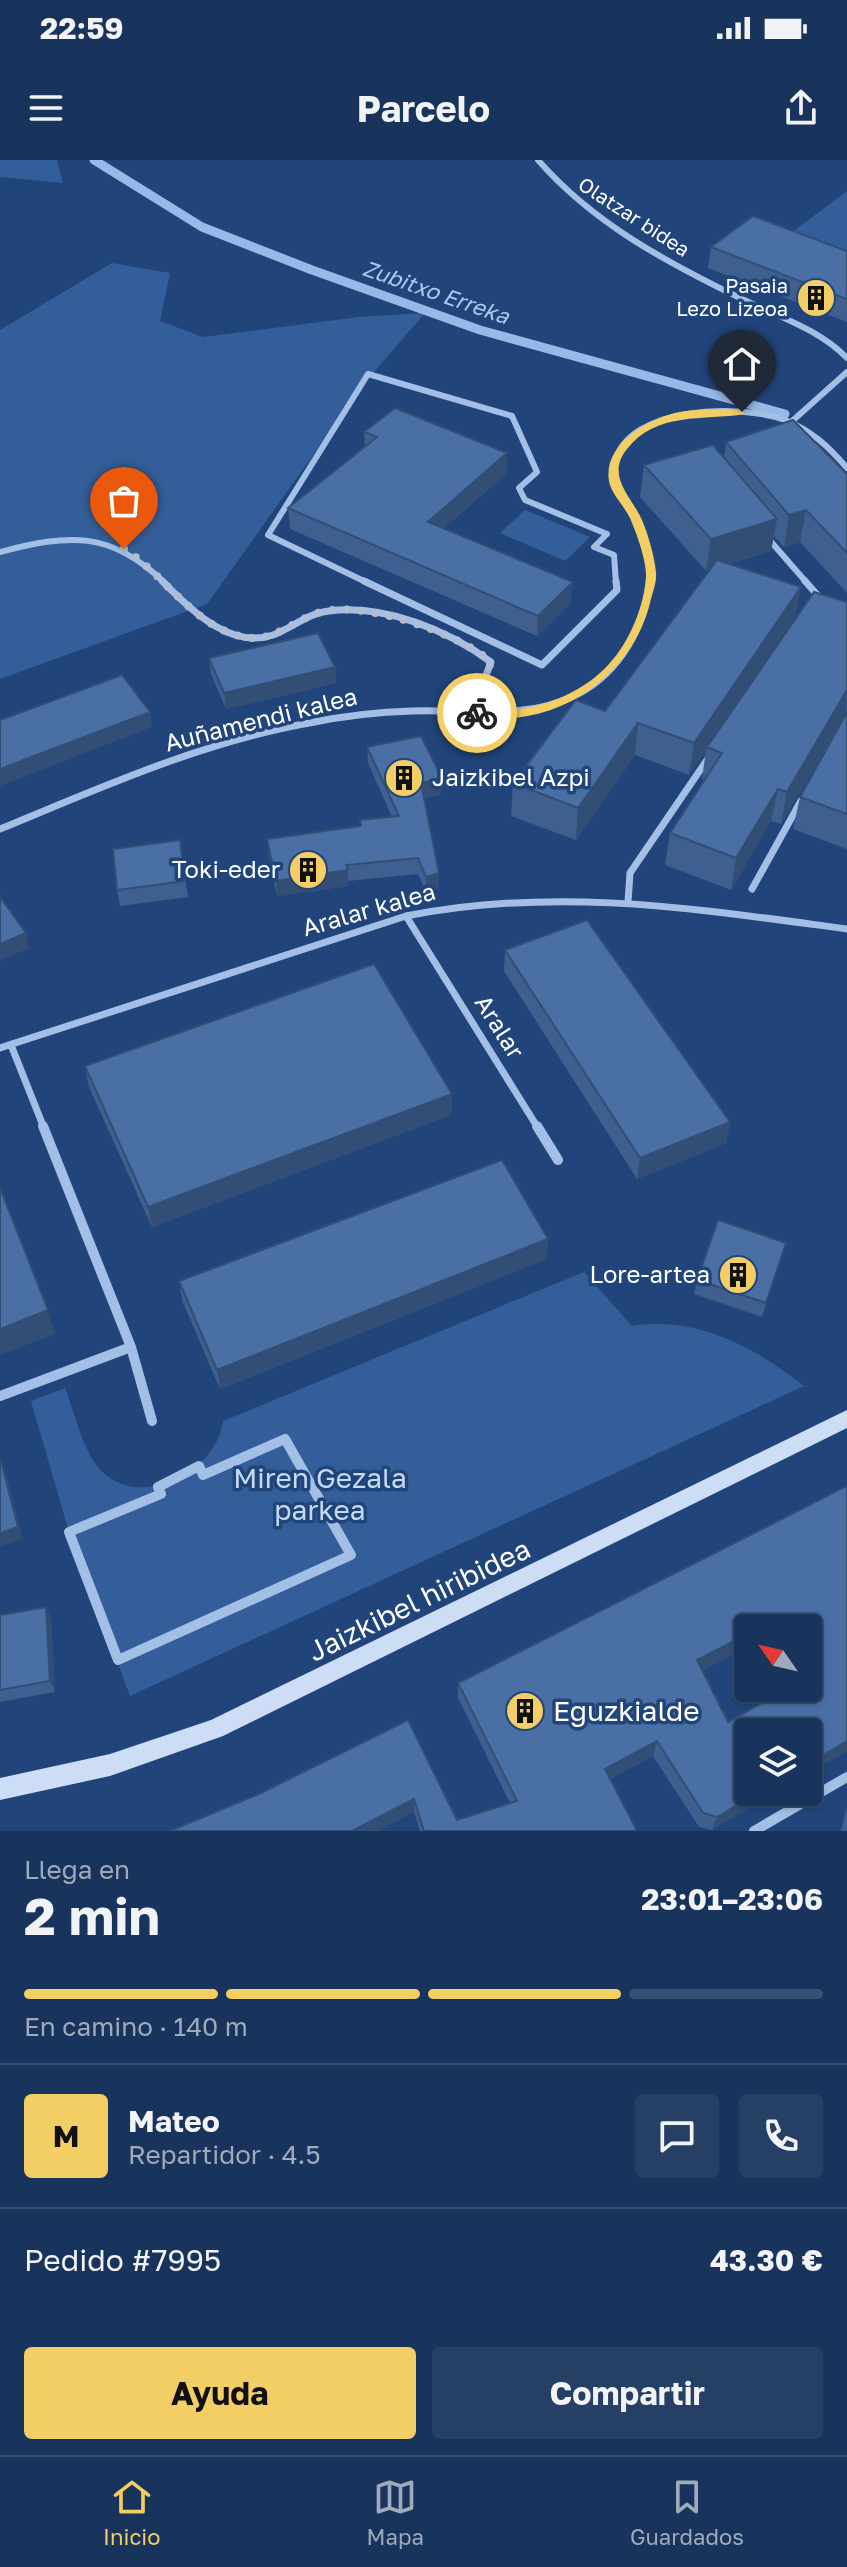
<!DOCTYPE html>
<html lang="es">
<head>
<meta charset="utf-8">
<style>
	:root { --surface:#19345c; --page:#263f65; --text:#f1f3f6; --muted:#9faabb; --line:#374f72; --accent:#f3ce64 }
	body { margin:0; font-family:"Golos Text",sans-serif; background:var(--page); color:var(--text); height:100vh; display:flex; flex-direction:column; font-size:30px; white-space:nowrap }
	* { box-sizing:border-box; margin:0 }
	p { font-size:26px; color:var(--muted) }
	.icon { flex:none; width:44px; height:44px; fill:none; stroke:currentColor; stroke-width:2; stroke-linecap:round; stroke-linejoin:round }
	.map { position:relative; height:1671px; overflow:hidden }
	.side { display:flex; flex-direction:column; background:var(--surface); flex:1 }
	.side>* { flex:none }
	.needle { width:52px; rotate:304deg }
	.fabs { position:absolute; left:734px; top:1454px; display:grid; gap:16px }
	.fabs a { display:grid; place-items:center; width:88px; height:88px; border-radius:8px; background:var(--surface); box-shadow:0 2px 6px #0004,0 0 0 2px var(--line); font-size:40px }
	.pin { position:absolute; display:grid; place-items:center; width:68px; height:68px; color:#fff; margin:-82px -34px; border-radius:50% 50% 50% 0; rotate:-45deg; box-shadow:0 0 8px #0007 }
	.pin .icon { rotate:45deg }
	.courier { position:absolute; display:grid; place-items:center; width:80px; height:80px; margin:-40px; border:6px solid #f3ce64; border-radius:50%; background:#fff; color:#222; box-shadow:0 2px 10px #0007 }
	.head em { font-style:normal; font-weight:700 }
	.head div { display:flex; flex-direction:column-reverse }
	.head { display:flex; align-items:center; justify-content:space-between; height:136px; padding:0 24px }
	h1 { font-size:52px; font-weight:700; line-height:60px }
	.bar { display:grid; grid-template-columns:repeat(4,1fr); gap:12px 8px; align-content:center; height:96px; padding:0 24px }
	.bar i { height:10px; border-radius:6px; background:var(--line) }
	.bar .current { background:var(--accent) }
	.bar p { grid-column:span 4 }
	.line { display:flex; align-items:center; gap:20px; padding:0 24px; border-top:2px solid var(--line) }
	.line div { flex:1 }
	.round { display:grid; place-items:center; flex:none; width:84px; height:84px; border-radius:8px; background:var(--page) }
	.primary-button { display:flex; gap:16px; margin-top:auto; padding:16px 24px }
	.primary-button a { flex:1; height:92px; border-radius:8px; background:var(--accent); color:#111; font-size:32px; font-weight:700; line-height:92px; text-align:center }
	.primary-button a+a { background:var(--page); color:var(--text) }
	.status { display:flex; justify-content:space-between; align-items:center; height:56px; padding:0 40px; background:var(--surface); direction:ltr }
	.status svg { height:22px; fill:currentColor }
	header { display:flex; justify-content:space-between; align-items:center; height:104px; padding:0 24px; background:var(--surface); font-size:36px; font-weight:700 }
	.dock { display:flex; justify-content:space-around; align-items:center; height:112px; border-top:2px solid var(--line); background:var(--surface); font-size:22px; color:var(--muted) }
	.dock a { display:grid; justify-items:center; gap:4px }
	.dock .current { color:var(--accent) }
	.map>svg:first-child { display:block }
</style>
</head>
<body>
<div class="status"><b>22:59</b><svg viewBox="0 0 49 12"><path d="M0 12V9h3v3zM5 12V6h3v6zM10 12V3h3v9zM15 12V0h3v12zM26 1h20v11H26zM47 4h2v5h-2z"/></svg></div>
<header><svg class="icon" aria-label="menu" viewBox="0 0 24 24"><path d="M4 6h16M4 12h16M4 18h16"/></svg>Parcelo<svg class="icon" aria-label="share" viewBox="0 0 24 24"><path d="M12 15V3M7 8l5-5 5 5M5 13v7h14v-7"/></svg></header>
<div class="map">
<svg width="847" height="1671" viewBox="0 0 847 1671">
	<rect width="100%" height="100%" fill="#21457b"/>
	<!-- green -->
	<path fill="#345e99" d="M0,0h57l6,23 -63,-6z
		M847,31v63l-56,-21z
		M112,103l58,10 -10,48 43,16 156,-20 66,-4 -59,68 -159,223 -207,75v-349z
		M525,350l65,27 -25,24 -65,-28z
		M584,1112l48,54c62,-11 125,22 172,60l-674,310 -61,-164 -38,-131 34,-13c9,23 16,55 30,75 36,53 122,11 128,-42z"/>
	<g fill="none" stroke-linecap="round" stroke-linejoin="round">
		<!-- stream -->
		<path stroke="#97b9e7" stroke-width="9" d="M94,0l108,67 110,43 168,60 305,84"/>
		<!-- street-far2 -->
		<path stroke="#a3bfe6" stroke-width="6" d="M538,0c55,63 128,102 202,138 37,18 79,31 107,60
			M790,263l57,-51
			M766,376l41,47
			M0,392c69,-18 110,-22 165,31
			M368,423l-100,-48 100,-161 144,42 25,56 -18,16 6,12 82,34 -13,13 20,8 2,28
			M649,423c1,-15 0,-29 -4,-43 -8,-26 -38,-49 -30,-78 14,-57 126,-58 170,-42 26,10 44,27 62,48"/>
		<!-- street-far1 -->
		<path stroke="#a3bfe6" stroke-width="7" d="M162,421c28,27 67,69 111,54 19,-7 35,-22 56,-24 55,-7 119,19 162,51l-19,51
			M364,421l178,84 75,-75 -1,-9
			M805,421l15,17
			M0,669c100,-41 202,-87 309,-106 34,-7 68,-11 103,-12 56,-2 114,10 166,-17 43,-23 66,-67 72,-113
			M752,729l50,-90
			M628,742l2,-29 79,-116
			M406,756l132,212
			M11,885l33,83
			M0,888l406,-132c150,-30 291,-7 441,13"/>
		<!-- street -->
		<path stroke="#a3bfe6" stroke-width="10" d="M43,966l88,221 21,74
			M537,966l21,34
			M0,1236l131,-49
			M285,1279l66,116 -233,105 -49,-128 92,-38 -3,-7 41,-21 4,9z
			M754,1671l93,-54"/>
		<!-- secondary -->
		<path fill="#cdddf5" fill-rule="evenodd" d="M847,1250v18l-624,308 -113,40 -110,24v-22l110,-24 101,-34z"/>
	</g>
	<!-- wall -->
	<path fill="#3f5f8e" fill-rule="evenodd" d="M711,87l136,4v71l-139,-54z
		M364,272l143,41 -63,55 127,74 -34,34 -247,-107 -2,-21 77,-61z
		M726,282l121,32v119l-47,-51 -16,5 -10,-11 -3,15 -42,13 66,55 52,-17v110l-66,112 -10,-3 -40,69 -66,-25 5,-32 34,-53 -2,-1 4,-29 -17,25 -54,-20 -59,85 -65,-24 2,-33 92,-72 105,-141 -4,1 -66,-74 4,-32 80,-7z
		M209,498l126,9 1,16 -110,26 -15,-35z
		M847,552v137l-54,-20 7,-32z
		M367,587l75,31 -1,16 -17,4 15,75 -1,16 -12,4 -8,-19 -70,7v5l-71,10 -8,-41 -2,-16 93,-13v-6l32,-3 -24,-54z
		M180,680l8,57 -68,9 -3,-16z
		M505,790l225,172 -4,21 -89,36 -133,-208z
		M85,906l367,28 -1,21 -299,112 -63,-140z
		M782,1097l-20,60 -68,-23 3,-14z
		M547,1099l-327,130 -38,-89 -3,-19z
		M847,1326v265l-39,23 -60,18 -36,38 -13,-3 -46,-71 -43,23 27,52h-217l-6,-19 -155,-18 149,-74 49,100 53,-17 -52,-105v-15zM748,1468h60v60h-36l3,7 -47,27 -26,-51z
		M46,1447l5,12 4,73 -55,10v-87z
		M847,1646v25h-6z"/>
	<!-- shaded-wall -->
	<path fill="#334e74" d="M507,293v20l-79,69v-20z
		M806,350l-6,32 -16,5 5,-32z
		M777,359l-6,32 -65,20 5,-32z
		M573,422l-2,20 -34,34 1,-20z
		M801,427l-6,33 -88,127 -1,3 -17,25 5,-32z
		M335,507l1,16 -110,26 -2,-16z
		M847,530l-1,22 -65,112 6,-32z
		M150,552l2,15 -152,59v-17z
		M638,563l-3,32 -59,85 2,-32z
		M442,618l-1,16 -20,4v-15z
		M778,629l-7,32 -40,69 5,-32z
		M348,710v16l-71,10 -1,-15z
		M439,713l-1,16 -12,4v-16z
		M26,773l3,15 -29,13v-17z
		M452,934l-1,21 -299,112 -4,-20z
		M730,962l-4,21 -89,36 3,-21z
		M548,1079l-1,20 -327,130 -3,-19z
		M786,1083l-4,14 -20,60 4,-14z
		M48,1150l7,24 -55,21v-26z
		M1,1301l5,13 17,65 -23,8z
		M46,1447l5,12 4,73 -5,-11z
		M748,1474v13l-56,29 5,-16z
		M657,1581l-4,15 -51,27 3,-14z
		M847,1581v10l-39,23v-10z
		M759,1632h18l-65,38 5,-13z
		M414,1639v13l-35,19h-27z"/>
	<!-- building -->
	<path fill="#496fa5" stroke="#334e74" stroke-width="2" fill-rule="evenodd" d="M753,56l94,35v48l-136,-52z
		M395,248l112,45 -79,69 145,60 -35,34 -250,-108 89,-71 -13,-5z
		M793,260l54,54v79l-41,-43 -17,5 -63,-73z
		M713,285l64,74 -66,20 -67,-74z
		M717,400l84,27 -107,156 -56,-20 -60,85 -65,-25 63,-83 29,11z
		M814,432l33,10v88l-60,102 -9,-3 -42,69 -66,-25 52,-80 -15,-6z
		M318,473l17,34 -111,26 -15,-35z
		M122,515l28,37 -150,57v-49z
		M847,552v102l-47,-17z
		M421,576l21,42 -21,5 18,90 -13,4 -8,-19 -72,7 2,5 -72,11 -9,-42 94,-13 -1,-6 39,-4 -32,-69z
		M180,680l5,41 -68,9 -4,-41z
		M0,737l26,36 -26,11z
		M587,760l143,202 -90,36 -135,-208z
		M374,804l78,130 -304,113 -63,-141z
		M502,1000l46,79 -331,131 -38,-89z
		M0,1028l48,122 -48,19z
		M718,1060l68,23 -20,60 -69,-23z
		M0,1301h1l17,66 -18,6z
		M847,1326v255l-39,23v-32h-60v60h11l-42,25 -14,-4 -46,-72 -52,28 32,62h-213l-10,-32 -62,32h-182l89,-37 149,-74 49,100 60,-19 -59,-118zM748,1468h60v60h-24l1,2 -57,32 -31,-62 51,-26z
		M46,1447l4,74 -50,9v-75z"/>
	<!-- route -->
	<path fill="#f3ce64" d="M742,249l3,5c-42,7 -88,-3 -118,35 -22,27 5,48 15,71 6,14 13,38 14,53 1,9 -4,21 -6,30 -19,76 -98,128 -177,113l-1,-3c10,-7 28,-2 40,-3 35,-3 74,-20 97,-46 20,-21 36,-59 37,-89 0,-14 -8,-38 -14,-52 -5,-16 -20,-26 -23,-42 -6,-36 37,-61 66,-68 20,-5 45,-3 67,-4z"/>
	<g fill="none" stroke-linecap="round" stroke-linejoin="round">
		<!-- done -->
		<path stroke="#b1bed1" stroke-width="8" stroke-dasharray="0 14.4" d="M124,389c43,27 73,84 128,89 25,2 49,-23 74,-27 42,-9 134,23 165,51l-19,51h5"/>
	</g>
	<!-- icons -->
	<defs>
		<g id="building-disc" transform="scale(2)"><circle r="9.5" fill="#f3ce64" stroke="#21457b"/><path d="M-4-6H4V6H1V3H-1V6H-4ZM-2.5-4.3h1.7v1.8h-1.7ZM.8-4.3h1.7v1.8H.8ZM-2.5-1h1.7V.8h-1.7ZM.8-1h1.7V.8H.8Z" fill="#111"/></g>
	</defs>
	<g fill-rule="evenodd">
		<use href="#building-disc" x="816" y="138"/>
		<use href="#building-disc" x="404" y="618"/>
		<use href="#building-disc" x="308" y="710"/>
		<use href="#building-disc" x="738" y="1115"/>
		<use href="#building-disc" x="525" y="1551"/>
	</g>
	<g text-anchor="middle" stroke-width="7" stroke-linejoin="round" paint-order="stroke">
		<!-- far-street labels -->
		<g font-size="20" fill="#fff" stroke="#21457b">
			<text transform="translate(634 57) rotate(33)" y="7">Olatzar bidea</text>
		</g>
		<!-- far-poi labels -->
		<g font-size="20" fill="#fff" stroke="#21457b" text-anchor="end">
			<text x="788" y="133">Pasaia<tspan x="788" dy="23">Lezo Lizeoa</tspan></text>
		</g>
		<!-- far-water labels -->
		<g font-size="22" font-style="italic" fill="#aec9ee" stroke="#21457b">
			<text transform="translate(436 132) rotate(19)" y="8">Zubitxo Erreka</text>
		</g>
		<!-- street labels -->
		<g font-size="24" fill="#fff" stroke="#21457b">
			<text transform="translate(261 560) rotate(-14)" y="8">Auñamendi kalea</text>
			<text transform="translate(369 750) rotate(-16)" y="8">Aralar kalea</text>
			<text transform="translate(499 867) rotate(58)" y="8">Aralar</text>
		</g>
		<!-- poi labels -->
		<g font-size="24" fill="#fff" stroke="#21457b" text-anchor="end">
			<text x="432" y="626" text-anchor="start">Jaizkibel Azpi</text>
			<text x="280" y="718">Toki-eder</text>
			<text x="710" y="1123">Lore-artea</text>
		</g>
		<!-- near-park labels -->
		<g font-size="28" fill="#c6daf5" stroke="#21457b">
			<text x="320" y="1328">Miren Gezala<tspan x="320" dy="32">parkea</tspan></text>
		</g>
		<!-- near-street labels -->
		<g font-size="28" fill="#fff" stroke="#21457b">
			<text transform="translate(419 1440) rotate(-26)" y="10">Jaizkibel hiribidea</text>
		</g>
		<!-- near-poi labels -->
		<g font-size="28" fill="#fff" stroke="#21457b" text-anchor="start">
			<text x="553" y="1561">Eguzkialde</text>
		</g>
	</g>
</svg>
<div class="fabs">
<a><svg class="needle" viewBox="-14 -14 28 28"><path d="M0-13l5 13h-10z" fill="#e53935"/><path d="M0 13l5-13h-10z" fill="#9faabb"/></svg></a>
<a><svg class="icon" aria-label="layers" viewBox="0 0 24 24"><path d="M12 4l9 5-9 5-9-5zM3 14l9 5 9-5"/></svg></a>
</div>
<div class="pin" style="left:124px;top:389px;background:#ea580c"><svg class="icon" aria-label="bag" viewBox="0 0 24 24"><path d="M5 8h14l-1 12H6zM9 8a3 3 0 0 1 6 0"/></svg></div>
<div class="pin" style="left:742px;top:252px;background:#1f2937"><svg class="icon" aria-label="home" viewBox="0 0 24 24"><path d="M3 11l9-7 9 7M6 9v11h12V9"/></svg></div>
<div class="courier" style="left:477px;top:553px"><svg class="icon" aria-label="bike" viewBox="0 0 24 24"><circle cx="6" cy="16" r="4"/><circle cx="18" cy="16" r="4"/><path d="M6 16l4-8h5l3 8M10 8l3 8H6M13 5h3"/></svg></div>
</div>
<section class="side">
<div class="head"><div><h1>2 min</h1><p>Llega en</p></div><em>23:01–23:06</em></div>
<div class="bar"><i class="current"></i><i class="current"></i><i class="current"></i><i></i><p>En camino · 140 m</p></div>
<div class="line" style="height:144px"><b class="round" style="background:var(--accent);color:#111">M</b><div><b>Mateo</b><p>Repartidor · 4.5</p></div><a class="round"><svg class="icon" aria-label="chat" viewBox="0 0 24 24"><path d="M4 5h16v11H9l-5 4z"/></svg></a><a class="round"><svg class="icon" aria-label="phone" viewBox="0 0 24 24"><path d="M5 4h4l2 5-3 2q2 4 5 5l2-3 5 2v4C11 20 4 13 5 4z"/></svg></a></div>
<div class="line" style="height:104px"><div>Pedido #7995</div><b>43.30 €</b></div>
<div class="primary-button"><a>Ayuda</a><a>Compartir</a></div>
</section>
<nav class="dock">
<a class="current"><svg class="icon" aria-label="home" viewBox="0 0 24 24"><path d="M3 11l9-7 9 7M6 9v11h12V9"/></svg>Inicio</a>
<a><svg class="icon" aria-label="map" viewBox="0 0 24 24"><path d="M3 6l6-2 6 2 6-2v14l-6 2-6-2-6 2zM9 4v14M15 6v14"/></svg>Mapa</a>
<a><svg class="icon" aria-label="saved" viewBox="0 0 24 24"><path d="M7 4h10v16l-5-4-5 4z"/></svg>Guardados</a>
</nav>
</body>
</html>
